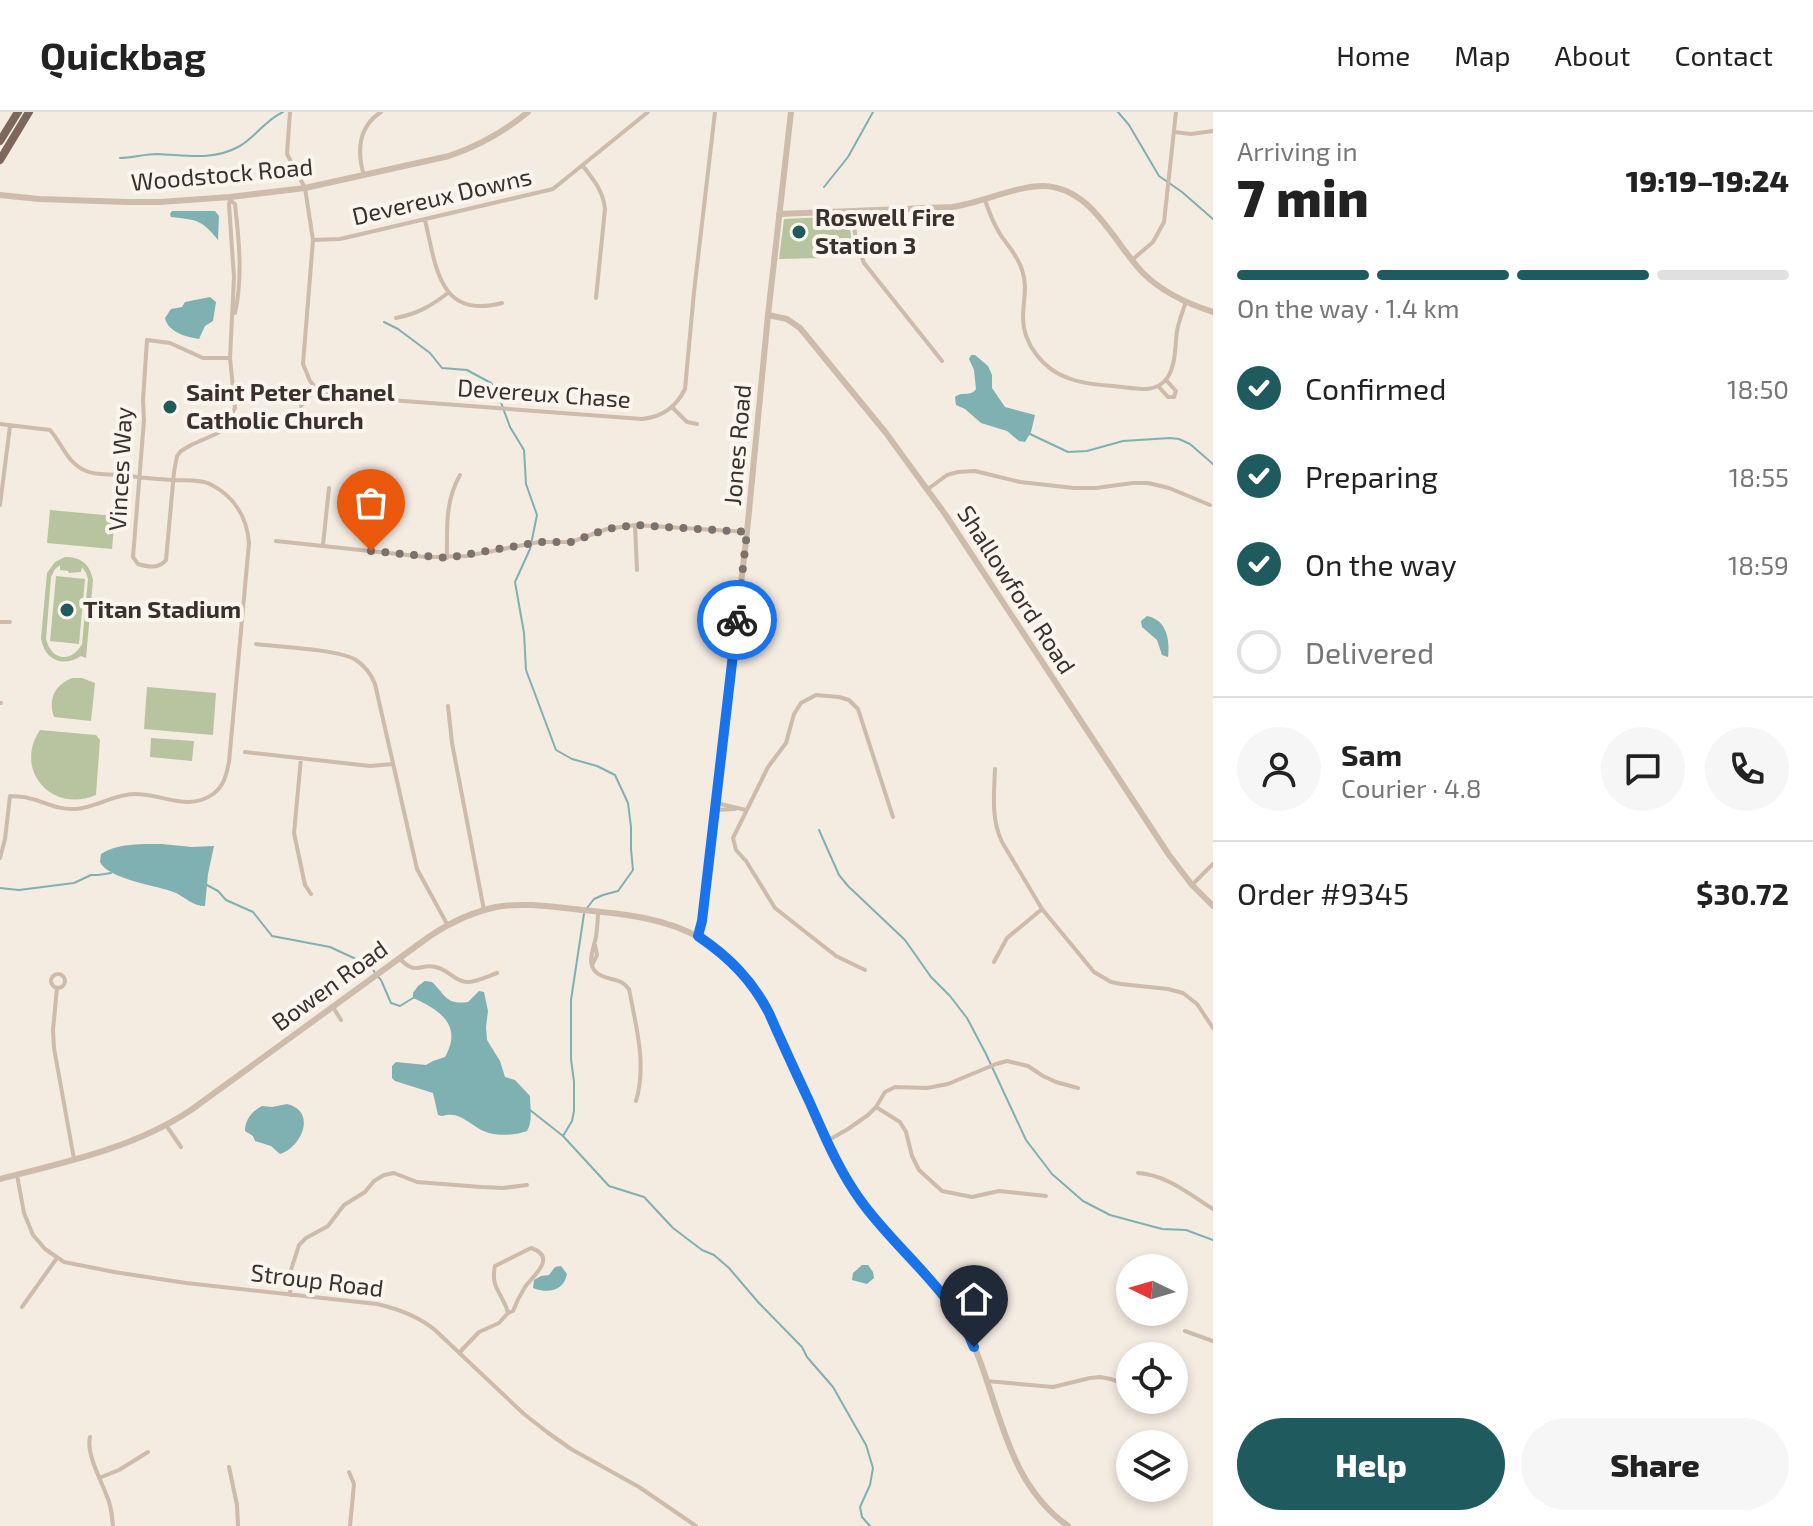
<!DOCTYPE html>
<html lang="en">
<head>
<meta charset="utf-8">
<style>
	:root { --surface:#fff; --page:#f6f6f6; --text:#222; --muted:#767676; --line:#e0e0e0; --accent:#1f5a5e }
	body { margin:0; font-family:"Exo 2",sans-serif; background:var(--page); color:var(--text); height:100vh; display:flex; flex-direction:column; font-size:30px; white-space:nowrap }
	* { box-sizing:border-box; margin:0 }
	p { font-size:26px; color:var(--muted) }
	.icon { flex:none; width:44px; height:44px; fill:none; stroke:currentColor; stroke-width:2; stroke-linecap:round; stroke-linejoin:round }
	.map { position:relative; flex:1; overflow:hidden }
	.side { display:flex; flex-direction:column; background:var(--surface); width:600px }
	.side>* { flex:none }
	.needle { width:52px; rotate:275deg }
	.buttons { position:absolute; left:1116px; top:1142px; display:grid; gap:16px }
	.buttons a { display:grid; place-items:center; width:72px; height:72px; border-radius:50%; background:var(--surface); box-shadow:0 4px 12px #0003; font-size:40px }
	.pin { position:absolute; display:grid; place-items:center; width:68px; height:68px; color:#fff; margin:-82px -34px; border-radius:50% 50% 50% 0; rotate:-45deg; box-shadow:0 0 8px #0007 }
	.pin .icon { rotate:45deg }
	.courier { position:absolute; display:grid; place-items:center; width:80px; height:80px; margin:-40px; border:6px solid #1a73e8; border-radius:50%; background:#fff; color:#222; box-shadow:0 2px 10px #0007 }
	.overview em { font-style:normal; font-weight:800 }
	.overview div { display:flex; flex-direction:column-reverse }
	.overview { display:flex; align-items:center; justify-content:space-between; height:136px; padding:0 24px }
	h1 { font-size:52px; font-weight:800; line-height:60px }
	.bar { display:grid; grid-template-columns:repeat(4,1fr); gap:12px 8px; align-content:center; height:96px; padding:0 24px }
	.bar i { height:10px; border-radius:6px; background:var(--line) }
	.bar .selected { background:var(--accent) }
	.bar p { grid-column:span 4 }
	.line { display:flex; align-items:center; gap:20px; padding:0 24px; border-top:2px solid var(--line) }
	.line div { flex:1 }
	.round { display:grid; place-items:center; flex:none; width:84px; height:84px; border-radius:42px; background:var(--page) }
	ol { padding:0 24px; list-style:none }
	li { display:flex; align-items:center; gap:24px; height:88px }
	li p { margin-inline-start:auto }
	li .icon { padding:8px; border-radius:50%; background:var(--accent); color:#fff; stroke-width:4 }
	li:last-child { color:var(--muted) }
	li i { width:44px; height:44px; border:4px solid var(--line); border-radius:50% }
	.cta { display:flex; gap:16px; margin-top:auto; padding:16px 24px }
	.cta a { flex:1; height:92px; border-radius:48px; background:var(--accent); color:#fff; font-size:32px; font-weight:800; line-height:92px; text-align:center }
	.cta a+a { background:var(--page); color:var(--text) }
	header { display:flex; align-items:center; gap:48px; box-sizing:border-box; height:112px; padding:0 40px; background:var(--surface); border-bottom:2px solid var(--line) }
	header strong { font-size:38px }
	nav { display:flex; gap:44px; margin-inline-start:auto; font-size:28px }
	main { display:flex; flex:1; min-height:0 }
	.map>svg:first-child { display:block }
</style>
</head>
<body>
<header>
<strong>Quickbag</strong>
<nav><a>Home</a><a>Map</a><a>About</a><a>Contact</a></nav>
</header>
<main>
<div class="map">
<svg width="1213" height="1414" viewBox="0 0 1213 1414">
	<rect width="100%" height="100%" fill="#f4ebe1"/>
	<!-- green -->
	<path fill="#b8c4a0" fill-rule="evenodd" d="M848,104l5,33 -31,9 -43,1 5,-40z
		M50,398l65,6 -3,33 -65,-6z
		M65,445c16,0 25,7 28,23l-7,78 -5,-2c-18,12 -37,4 -40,-18l6,-65 8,-11zM60,453v5l8,1 1,2 12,-1 1,-5 4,6 2,6 -6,65c-11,20 -31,16 -36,-5l5,-62 4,-8z
		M56,464l29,3 -6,65 -29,-3z
		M72,566h10l13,5 -4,38 -37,-4c-6,-17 0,-32 18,-39z
		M147,575l69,6 -3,42 -69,-6z
		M40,618l56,5 4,5 -4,55c-44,19 -83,-25 -56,-65z
		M151,626l43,3 -2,20 -42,-4z"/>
	<!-- water -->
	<path fill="#7fb0b2" d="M172,99h43l4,5 -1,24c-17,-21 -21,-20 -47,-23l-1,-3z
		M210,185l6,5 -3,19 -8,5 -6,13c-13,-2 -31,-7 -34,-21l6,-9 11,-2 3,-5z
		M971,243h4l13,11 4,9v13l13,19 30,8 -4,17 -6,10 -6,-1 -12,-10 -26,-8 -16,-14 -9,-4 -1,-8c7,-6 16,0 21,-8l-2,-19 -5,-11z
		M1147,504c20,4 23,24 21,41l-6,-2 -5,-15 -15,-13 -1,-6z
		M162,732l30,3 22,-1 -6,28 -3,32c-12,0 -19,-8 -29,-13 -19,-8 -67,-13 -76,-31l1,-8c16,-11 42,-10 61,-10z
		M425,869l7,1c14,13 13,23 36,20l11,-11 5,1 4,19 -2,16 1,13 13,21 5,16 10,3 15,16c0,11 3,25 -3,35 -10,4 -28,5 -38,2 -18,-5 -27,-23 -47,-17l-4,-1 -5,-22 -38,-12 -3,-3v-12l4,-4 30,3 7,-4 12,-4c18,-32 -5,-47 -32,-59v-5l5,-7z
		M287,992c30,7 15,43 -7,50l-9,-8 -16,-5 -2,-5 -8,-5c0,-11 7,-20 17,-25l10,1z
		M862,1153h6l5,7 1,6 -7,6 -15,-4 1,-7z
		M561,1154l6,8c-3,17 -19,20 -34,14l1,-8 7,-4 8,-1 6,-8z"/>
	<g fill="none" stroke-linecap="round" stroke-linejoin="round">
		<!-- stream -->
		<path stroke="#7fb0b2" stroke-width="2" d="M1118,0l11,13 30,51 23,16 31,27
			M120,46c12,0 25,-4 37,-4 29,1 55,7 81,-7 17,-9 27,-27 45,-35
			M824,75l24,-30 25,-45
			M384,210l14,7 32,24 12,15 25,2 24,13 5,6 14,38 14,23 2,34 11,31 -7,34 -15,33 9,51 2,37 30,80 16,9 25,7 18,9 13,28 3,24v22l2,21 -15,21 -15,4 -9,4 -7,9
			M1030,322l38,18 19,-1 36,-10 47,-3 9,1 11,5 23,20
			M819,718l20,45 9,11 57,54 26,37 19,19 17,22 19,36 40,86 26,34 31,27 27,14 52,14 24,1 27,10
			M207,773l11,6 8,9 27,12 19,24 58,11 39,18 12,15 10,23 9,3 13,-8
			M0,776l19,2 55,-7 17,-8h7l13,-2
			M530,998l33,26 46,50 35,11 29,31 29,22 12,5 15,13 29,34 44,45 5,10 26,30 33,58 7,23 -3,17 -10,22 2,10 8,9
			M563,1024l9,-15 2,-10v-29l-3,-23v-59l13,-86"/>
		<!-- minor -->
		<path stroke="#cdbbac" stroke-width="4" d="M290,0l-3,42 18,34 8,52 -10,124 7,17 6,7 21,8 305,23c21,-2 34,-12 43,-30l9,-97 21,-180
			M1174,20l17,2 22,-3
			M583,54c11,14 20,25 22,43l-9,89
			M364,64c-7,-24 -6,-49 17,-64
			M985,88c4,12 8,23 15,34 8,12 18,22 22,36 6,16 1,31 1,48 0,26 21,52 45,60 17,7 37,7 54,9 16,2 35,6 45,-9 9,-12 8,-33 10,-47 2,-11 6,-20 9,-30
			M231,89l4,3c4,36 8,73 0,109
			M852,99l4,30 8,22 78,98
			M425,108c11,45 13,100 77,83
			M313,128l27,-1 13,-3 200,-47 95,-77
			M1132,148l21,-18 11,-20 12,-110
			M396,206c21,-4 35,-12 52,-25
			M230,246h-27l-33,-15 -23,-3 -4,60 1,20 -11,137 5,7c10,3 21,5 28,-4l8,-88 3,-16 4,-5 10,-6 27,-12 7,-6 10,-19 -5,-50 4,-81 -5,-72 1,-7
			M1159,275l9,10h6l2,-6 -10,-11
			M301,294l15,-18
			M672,295l15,15 10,2
			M0,312l50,6c13,15 17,33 36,41 9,4 21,3 31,4 19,2 37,4 56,5 12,1 26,-1 37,4 24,12 37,33 39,59l-20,219c-3,14 -5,24 -16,32 -25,18 -50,0 -78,0 -21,0 -38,13 -59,15 -21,1 -29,-7 -48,-11 -6,-2 -12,-1 -18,-2l-5,43 -5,19
			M928,377l19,-14 11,-3 17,-1 45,11 54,6h22l37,-5h15l21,5 41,17
			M0,393l10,-79
			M635,413l2,45
			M276,429l150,16 41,-1 72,-14h32l36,-13 28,-4 112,7
			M323,433l6,-57
			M447,446c0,-30 -2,-57 13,-83
			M0,510h10
			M256,532c23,3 82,5 100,16 9,6 15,14 19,24l42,185 30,55
			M0,591h1
			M448,594l4,37 32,167
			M245,640l125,14 23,-2
			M301,646l-7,75 11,52 6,9
			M995,657c-1,25 -4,50 7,73l40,67 52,63 17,10 10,2 47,5 15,4 14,11 16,24
			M716,691l30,7
			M716,698l19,-1
			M1192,773l21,-21
			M598,800c0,8 -1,17 -2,25 -3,14 -12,31 6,39 11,5 19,2 27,13 7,37 18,76 7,112
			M399,846c19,20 21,3 40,10 10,3 17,14 28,14 10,0 21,-6 30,-9
			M994,850l13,-24 35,-29
			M592,853l5,-10 -2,-10
			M865,858l-29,-14 -61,-48 -29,-47 -10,-11 -3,-12 35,-71 18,-24 8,-29 7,-11 15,-8 23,2 10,3 9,9 35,108
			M51 869a7 7 0 1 1 14 0a7 7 0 1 1-14 0Z
			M57,876l-4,42 1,18 20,111
			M333,895l8,13
			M876,995l24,15 6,10 6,24 7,14 23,21 30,6 27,-6 47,5
			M166,1013l15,22
			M827,1029l21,-12 20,-14 8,-8 9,-15 10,-5 32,1 21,-4 48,-20 11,-3 21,5 15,10 13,6 22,6
			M1138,1061c29,2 51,21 75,36
			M17,1063l7,38 9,22 12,14 19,13 50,10 72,11 191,21c22,5 41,12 58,26l89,84 23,18 24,17 68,38 57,39
			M290,1183l1,-25 8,-25 7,-7 22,-12 16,-21 21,-13 9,-11 10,-6 10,-2 23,9 64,5 22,1 24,-3
			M22,1195l35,-49
			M1185,1219l28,10
			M460,1240l19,-20 20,-9 9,-10 5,-2c3,-8 7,-16 12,-24 8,-11 33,-30 6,-39l-36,18c-5,23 8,27 13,47
			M986,1269l67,6 37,-9 10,-1 11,2 19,7
			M90,1325c-4,16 10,41 16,57 5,10 6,21 7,32
			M229,1355l8,38 1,21
			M349,1360l5,12 -4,42
			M99,1366l20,-8 29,-18"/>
		<!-- tertiary -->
		<path stroke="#cdbbac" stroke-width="6" d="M0,83l39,4 88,3h33l70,-5 75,-9 144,-32c29,-10 55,-24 79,-44
			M779,102l173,-7c29,-4 64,-21 91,-21 49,1 70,56 100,87 19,19 45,31 70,39
			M768,203l19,4 13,9 86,105 59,81 224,341 23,30 21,21
			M698,824l4,-15 45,-389 21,-217 23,-203
			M0,1067c66,-17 134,-31 191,-69l239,-174c21,-14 42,-24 66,-29 29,-5 57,0 86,3 39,4 82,7 118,28 30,17 53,44 69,75 14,31 28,63 42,94 15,31 28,63 48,91 30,43 75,76 102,121 39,69 38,158 107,207"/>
		<!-- primary -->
		<path stroke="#7d675c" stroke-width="8" d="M0,29l18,-29
			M0,48l29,-48"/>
	</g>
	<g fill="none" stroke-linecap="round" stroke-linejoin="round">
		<!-- done -->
		<path stroke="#7c716b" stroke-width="8" stroke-dasharray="0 14.4" d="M371,439l76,7 92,-16h32l36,-13 28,-4 112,7 -10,88"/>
		<!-- route -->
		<path stroke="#1a73e8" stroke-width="10" d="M737,508l-35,301 -4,15c31,21 54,44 71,77 13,30 27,60 41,90 15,34 29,68 51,98 36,50 89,87 113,146"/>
	</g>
	<!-- markers -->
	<g fill="#1f5a5e" stroke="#fbf5ee" stroke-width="3">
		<circle cx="799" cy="120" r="8"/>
		<circle cx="170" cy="295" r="8"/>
		<circle cx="67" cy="498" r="8"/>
	</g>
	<g text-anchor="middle" stroke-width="8" stroke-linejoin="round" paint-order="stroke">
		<!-- street labels -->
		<g font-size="24" fill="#3b302b" stroke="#fbf5ee">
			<text transform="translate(222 63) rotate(-5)" y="8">Woodstock Road</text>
			<text transform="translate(442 85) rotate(-13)" y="8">Devereux Downs</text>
			<text transform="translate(544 282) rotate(4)" y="8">Devereux Chase</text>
			<text transform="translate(738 333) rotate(-85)" y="8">Jones Road</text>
			<text transform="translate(121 357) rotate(-87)" y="8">Vinces Way</text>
			<text transform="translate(1016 478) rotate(57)" y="8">Shallowford Road</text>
			<text transform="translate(330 874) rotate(-36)" y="8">Bowen Road</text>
			<text transform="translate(317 1169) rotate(7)" y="8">Stroup Road</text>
		</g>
		<!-- poi labels -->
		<g font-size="24" font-weight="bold" fill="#3b302b" stroke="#fbf5ee" text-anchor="start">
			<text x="815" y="114">Roswell Fire<tspan x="815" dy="28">Station 3</tspan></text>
			<text x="186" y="289">Saint Peter Chanel<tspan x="186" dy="28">Catholic Church</tspan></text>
			<text x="83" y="506">Titan Stadium</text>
		</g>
	</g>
</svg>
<div class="buttons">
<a><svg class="needle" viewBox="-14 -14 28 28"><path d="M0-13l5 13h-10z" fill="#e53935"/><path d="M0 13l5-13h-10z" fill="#767676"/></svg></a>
<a><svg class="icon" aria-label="locate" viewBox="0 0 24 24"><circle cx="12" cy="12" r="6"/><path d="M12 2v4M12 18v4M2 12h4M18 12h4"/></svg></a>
<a><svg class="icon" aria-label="layers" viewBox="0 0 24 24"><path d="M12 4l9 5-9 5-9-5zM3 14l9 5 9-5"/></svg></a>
</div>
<div class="pin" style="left:371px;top:439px;background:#ea580c"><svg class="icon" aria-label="bag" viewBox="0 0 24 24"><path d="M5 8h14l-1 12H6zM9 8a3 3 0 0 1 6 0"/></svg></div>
<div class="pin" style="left:974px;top:1235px;background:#1f2937"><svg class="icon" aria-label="home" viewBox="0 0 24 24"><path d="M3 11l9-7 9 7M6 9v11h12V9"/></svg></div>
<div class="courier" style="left:737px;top:508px"><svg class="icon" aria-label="bike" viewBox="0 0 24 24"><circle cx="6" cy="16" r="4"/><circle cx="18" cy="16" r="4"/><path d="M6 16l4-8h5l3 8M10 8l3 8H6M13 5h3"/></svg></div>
</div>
<section class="side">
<div class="overview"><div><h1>7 min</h1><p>Arriving in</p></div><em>19:19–19:24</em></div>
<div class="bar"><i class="selected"></i><i class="selected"></i><i class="selected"></i><i></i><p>On the way · 1.4 km</p></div>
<ol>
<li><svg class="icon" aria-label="check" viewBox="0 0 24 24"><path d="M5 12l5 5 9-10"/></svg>Confirmed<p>18:50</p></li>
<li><svg class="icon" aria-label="check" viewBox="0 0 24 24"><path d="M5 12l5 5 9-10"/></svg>Preparing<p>18:55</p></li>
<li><svg class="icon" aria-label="check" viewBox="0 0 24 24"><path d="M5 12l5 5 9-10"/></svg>On the way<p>18:59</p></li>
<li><i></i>Delivered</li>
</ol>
<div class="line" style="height:144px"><a class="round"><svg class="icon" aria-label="person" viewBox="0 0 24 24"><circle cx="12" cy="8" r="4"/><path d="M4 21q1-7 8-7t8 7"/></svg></a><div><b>Sam</b><p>Courier · 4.8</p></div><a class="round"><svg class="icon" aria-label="chat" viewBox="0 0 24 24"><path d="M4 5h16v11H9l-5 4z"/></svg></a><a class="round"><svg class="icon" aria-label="phone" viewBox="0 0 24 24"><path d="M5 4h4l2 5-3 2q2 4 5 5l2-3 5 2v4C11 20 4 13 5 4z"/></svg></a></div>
<div class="line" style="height:104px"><div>Order #9345</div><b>$30.72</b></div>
<div class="cta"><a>Help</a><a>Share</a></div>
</section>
</main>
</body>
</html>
